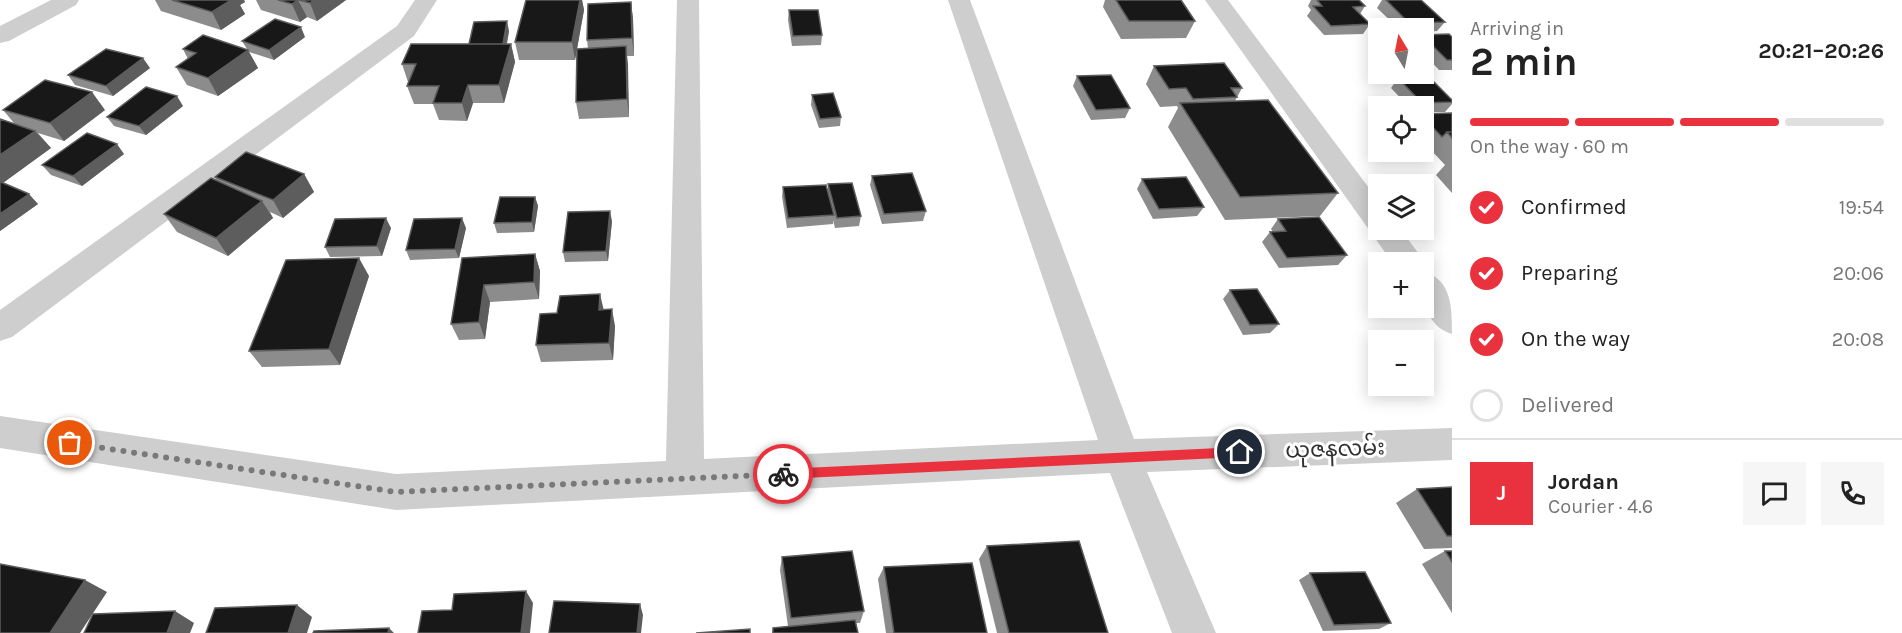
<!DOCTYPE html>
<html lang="en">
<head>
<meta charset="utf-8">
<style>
	:root { --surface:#fff; --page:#f6f6f6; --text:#222; --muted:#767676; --line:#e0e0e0; --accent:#e9323e }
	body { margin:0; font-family:Karla,"Noto Sans Myanmar",sans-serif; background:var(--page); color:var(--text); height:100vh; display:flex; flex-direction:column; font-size:22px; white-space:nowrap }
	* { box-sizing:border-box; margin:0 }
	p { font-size:20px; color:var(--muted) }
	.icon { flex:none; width:33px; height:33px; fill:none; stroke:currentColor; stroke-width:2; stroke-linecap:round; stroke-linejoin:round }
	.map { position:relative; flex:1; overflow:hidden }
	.side { display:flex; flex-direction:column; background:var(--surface); width:450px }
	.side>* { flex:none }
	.needle { width:39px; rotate:350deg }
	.controls { position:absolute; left:1368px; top:18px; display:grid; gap:12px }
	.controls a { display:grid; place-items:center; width:66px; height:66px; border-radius:0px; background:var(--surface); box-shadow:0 3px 15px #0003; font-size:30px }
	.pin { position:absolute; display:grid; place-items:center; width:51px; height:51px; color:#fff; margin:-26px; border:3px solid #fff; border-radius:50%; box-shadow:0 2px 6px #0007 }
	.courier { position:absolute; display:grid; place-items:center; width:60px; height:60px; margin:-30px; border:4px solid #e9323e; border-radius:50%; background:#fff; color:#222; box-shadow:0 2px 8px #0007 }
	.head em { font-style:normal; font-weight:700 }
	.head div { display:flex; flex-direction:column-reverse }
	.head { display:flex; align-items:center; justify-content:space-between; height:102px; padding:0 18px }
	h1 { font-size:39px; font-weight:700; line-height:45px }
	.bar { display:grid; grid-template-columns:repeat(4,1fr); gap:9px 6px; align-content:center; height:72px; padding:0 18px }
	.bar i { height:8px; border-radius:4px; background:var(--line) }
	.bar .on { background:var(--accent) }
	.bar p { grid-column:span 4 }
	.line { display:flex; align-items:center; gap:15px; padding:0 18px; border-top:2px solid var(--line) }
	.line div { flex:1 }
	.round { display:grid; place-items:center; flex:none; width:63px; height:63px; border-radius:0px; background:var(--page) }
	ol { padding:0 18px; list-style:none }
	li { display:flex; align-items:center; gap:18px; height:66px }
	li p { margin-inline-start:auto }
	li .icon { padding:6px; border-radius:50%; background:var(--accent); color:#fff; stroke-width:4 }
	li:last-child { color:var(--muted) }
	li i { width:33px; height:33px; border:3px solid var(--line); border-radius:50% }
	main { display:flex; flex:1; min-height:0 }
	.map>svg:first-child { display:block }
</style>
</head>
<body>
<main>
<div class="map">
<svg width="1452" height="633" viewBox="0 0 1452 633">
	<rect width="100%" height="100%" fill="#fff"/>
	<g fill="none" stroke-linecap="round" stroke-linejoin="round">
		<!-- minor -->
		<path fill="#cecece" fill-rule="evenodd" d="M51,0h28l-3,5 -67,36 -9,2v-17z
			M415,0h22l-23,36 -402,301 -12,4v-31l397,-284z
			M677,0h22l5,459 394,-19 -150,-440h22l164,439 318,-11v32l-305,12 69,161h-44l-62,-160 -714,37 -396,-62v-32l396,58 270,-13z
			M1205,0h23l150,200v30h23l24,32 -1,2 -32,-2z
			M1424,271c28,10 28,36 28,63 -28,-9 -31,-38 -28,-63z"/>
	</g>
	<!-- wall -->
	<path fill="#8c8c8c" d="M155,0h89l1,2 -5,3 5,9 -24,16 -60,-19z
		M256,0h90l-29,21 -10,-4 -7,5 -39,-12z
		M526,0h56l2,10 -9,50h-56l-4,-18z
		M1105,0h76l14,21 -9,17 -65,1 -18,-32z
		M1311,0h48l6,6 -5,8 10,10 -7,10 -39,1 -17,-19 4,-6 -3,-4z
		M1382,0h39l24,22 -8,9 -13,1v-4h-26l-21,-20z
		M631,2l2,17 1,37h-7l2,61 -50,2 -3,-17 12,-54 -1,-8z
		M789,10l33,25 -1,10 -29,1 -4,-26z
		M509,31l-2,13h4l4,18 -11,41h-31l-6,18 -28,-1 -6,-16h-19l-7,-18 1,-4 -6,-18z
		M1424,35l28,2v33h-13l-15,-16z
		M305,37l-31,23 -25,-8 9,16 -40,28 -31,-11 -11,-18 12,-8 -5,-10h64l-5,-8z
		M1154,66l88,22 -7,13 103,92 -18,23 -95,4 -57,-93 10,-19 -1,-2 -17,1 -14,-23z
		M150,68l-37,28 -38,-11 -7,-10z
		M1077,76l53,32 -5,10 -34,2 -18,-34z
		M1398,78l54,22v4l-7,8h-21v-6h-16l-17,-18z
		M812,95l29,22 -1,9 -21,2 -8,-23z
		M183,106l-37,29 -32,-9 -7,-9z
		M3,110h102l-41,31 -26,-8 13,15 -48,35 35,21 -38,27v-112l14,4z
		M1452,113v80l-16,-18 9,-10 -14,-15 2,-3 -9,-10v-23z
		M124,154l-42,32 -31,-11 -9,-10z
		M304,174l10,18 -31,26 -13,-6 3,6 -45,38 -51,-24 -13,-18 53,-33 -2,-4z
		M872,176l54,35 -3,10 -41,3 -12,-39z
		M1142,179l62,28 -7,9 -44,3 -16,-30z
		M828,184l33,32 -2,10 -24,2 -2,-8v4l-46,4 -5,-31 1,-10 45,3z
		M535,197l3,9 -4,26 -37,1 -3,-10z
		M1278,219l69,36 -9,10 -59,3 -17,-26 8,-10h3l-2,-3z
		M612,221l-4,40 -43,1 -2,-10z
		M391,228l-9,28 -52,1 -5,-10z
		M466,228l-7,30 -49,2 -4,-10z
		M535,254l5,17 -1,28 -49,3 -5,37 -26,1 -8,-16 11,-66z
		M369,276l-29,89 -78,2 -13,-16z
		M1230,290l49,34 -9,9 -27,2 -20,-36z
		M603,309l12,17 -2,34 -72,2 -5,-17 21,-32z
		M1452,487v61l-28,1 -28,-46 21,-14z
		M987,546l121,87h-111l-18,-74z
		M1445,551h7v62l-30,-49z
		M782,557l82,54 -4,12h-4l2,10h-86l1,-5 15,-2 -8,-56z
		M884,567l103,66h-101l-8,-54z
		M1310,573l81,50 -12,6 -56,2 -24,-51z"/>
	<!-- shaded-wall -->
	<path fill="#5d5d5d" d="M227,0h17l1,2 -5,3 5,9 -24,16 -9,-18z
		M298,0l9,17 -7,5 -8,-18z
		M314,0h32l-29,21 -7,-18z
		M580,0h2l2,10 -9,50 -3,-18z
		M631,2l2,17 1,37 -2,-18z
		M507,21l2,10 -5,27 -2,-10z
		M301,27l4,10 -31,23 -5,-10z
		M511,44l4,18 -11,41 -5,-18z
		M626,46l2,18 1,53 -2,-18z
		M248,50l10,18 -40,28 -10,-18z
		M143,58l7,10 -37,28 -7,-10z
		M468,85l5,18 -6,18 -5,-18z
		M92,92l13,18 -41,31 -14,-18z
		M177,96l6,10 -37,29 -7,-9z
		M35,131l16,17 -51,37v-30z
		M117,144l7,10 -42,32 -9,-10z
		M304,174l10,18 -31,26 -10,-18z
		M29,194l9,10 -38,27v-17z
		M535,197l3,9 -4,26 -2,-10z
		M262,201l11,17 -45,38 -12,-18z
		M610,211l2,10 -4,40 -2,-10z
		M386,218l5,10 -9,28 -5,-10z
		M462,218l4,10 -7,30 -4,-9z
		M535,254l5,17 -1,28 -5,-17z
		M359,258l10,18 -29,89 -11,-16z
		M484,285l6,17 -5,37 -6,-17z
		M600,294l4,17 -5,-1z
		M612,309l3,17 -2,34 -4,-17z
		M85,580l22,12 -27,41h-30z
		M526,591l7,12 -3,30h-9z
		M640,604l3,11 -2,18h-4z
		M297,605l15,12 -5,16h-19z
		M175,611l19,12 -4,10h-23z
		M389,628l5,5h-6z"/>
	<!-- building -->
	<path fill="#181818" stroke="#5d5d5d" stroke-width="1.5" d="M172,0h59l-19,12z
		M278,0h20l-6,4z
		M299,0h15l-4,3z
		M526,0h54l-8,42h-57z
		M1116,0h65l14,21h-66z
		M1317,0h42l6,6 -12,1 17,17 -39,2 -18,-20h9z
		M1386,0h35l24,22 -36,1z
		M631,2l1,36 -45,2 1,-36z
		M789,10h29l4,25 -29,1z
		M275,19l26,8 -32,23 -27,-9z
		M507,21l-4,23h-34l5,-22z
		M1449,34l3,3v23h-5l-23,-23v-2z
		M203,35l45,15 -40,28 -32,-11 20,-14 -13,-4z
		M411,44h100l-12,41h-31l-6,18h-29l6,-17h-32l9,-22h-14z
		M626,46l1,53 -51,3 1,-53z
		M106,49l37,9 -37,28 -38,-11z
		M1224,63l18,25h-11l6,9 -44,2 -7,-11 -17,1 -15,-23z
		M1111,75l19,33 -34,2 -19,-34z
		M1429,77l23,23v2l-30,1 -24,-25z
		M45,80l47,12 -42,31 -47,-13z
		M146,87l31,9 -38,30 -32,-9z
		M833,93l8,24 -21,2 -8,-24z
		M1268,100l70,93 -98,4 -60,-94z
		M1452,113v19h-5l-5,5 -18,-19v-4z
		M0,119l35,12 -35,24z
		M1447,132h5v6z
		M87,133l30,11 -44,32 -31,-11z
		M246,152l58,22 -31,26 -58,-23z
		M912,173l14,38 -42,3 -12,-38z
		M1186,177l18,30 -45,2 -17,-30z
		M211,178l51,23 -46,37 -52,-24z
		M1,182l28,12 -29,20v-31z
		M852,183l9,33 -24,2 -9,-34z
		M826,185l8,30 -46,3 -5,-31z
		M500,197h35l-3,25 -38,1z
		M610,211l-4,40 -43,1 5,-40z
		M1319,217l28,38 -60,3 -17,-26 16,-1 -8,-12z
		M386,218l-9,28 -52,1 10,-28z
		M462,218l-7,31 -49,1 8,-31z
		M535,254l-1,28 -50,3 -5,37 -28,2 11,-66z
		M359,258l-30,91 -80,2 37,-91z
		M1257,289l22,35 -29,1 -20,-35z
		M600,294l-1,16 13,-1 -3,34 -73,2 4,-31 17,-1 3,-17z
		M1452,487v49h-5l-30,-47z
		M1079,541l29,92h-99l-22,-87z
		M852,551l12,60 -73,7 -9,-61z
		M1445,551h7v11z
		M972,563l15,70h-93l-10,-66z
		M0,564l85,16 -35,53h-50z
		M1365,572l26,51 -57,2 -24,-52z
		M526,591l-5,42h-103l4,-22 30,-1 2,-16z
		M554,601l86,3 -3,29h-88z
		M297,605l-9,28h-82l9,-25z
		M175,611l-8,22h-83l9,-19z
		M855,620l3,13h-85v-5z
		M389,628l-1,5h-75l1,-2z
		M750,629v4h-54z"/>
	<!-- route -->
	<path fill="#e9323e" d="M1240,447l5,5 -5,5 -457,22 -6,-5 6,-5z"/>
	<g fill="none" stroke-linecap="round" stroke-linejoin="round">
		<!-- done -->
		<path stroke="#797979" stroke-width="6" stroke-dasharray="0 10.8" d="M70,443l326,49 387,-18"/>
	</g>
	<g text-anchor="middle" stroke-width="6" stroke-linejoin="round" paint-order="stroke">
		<!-- street labels -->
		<g font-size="22" fill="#313131" stroke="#fff">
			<text transform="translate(1335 448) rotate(-2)" y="8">ယုဇနလမ်း</text>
		</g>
	</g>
</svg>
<div class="controls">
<a><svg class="needle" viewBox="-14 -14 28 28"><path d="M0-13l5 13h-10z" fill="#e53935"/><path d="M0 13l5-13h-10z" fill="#767676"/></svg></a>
<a><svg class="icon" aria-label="locate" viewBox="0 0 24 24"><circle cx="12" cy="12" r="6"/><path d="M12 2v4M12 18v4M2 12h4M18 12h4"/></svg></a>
<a><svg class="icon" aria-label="layers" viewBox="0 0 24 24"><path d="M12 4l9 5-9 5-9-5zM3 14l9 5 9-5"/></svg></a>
<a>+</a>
<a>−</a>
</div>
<div class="pin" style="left:70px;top:443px;background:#ea580c"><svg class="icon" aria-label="bag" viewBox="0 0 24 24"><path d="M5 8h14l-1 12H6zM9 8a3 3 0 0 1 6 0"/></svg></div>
<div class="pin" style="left:1240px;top:452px;background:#1f2937"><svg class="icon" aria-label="home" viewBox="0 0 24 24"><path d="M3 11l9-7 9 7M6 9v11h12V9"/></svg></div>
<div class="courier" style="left:783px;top:474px"><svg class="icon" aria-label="bike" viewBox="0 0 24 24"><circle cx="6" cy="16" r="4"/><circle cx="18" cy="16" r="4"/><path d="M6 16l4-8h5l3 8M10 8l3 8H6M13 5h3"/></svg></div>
</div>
<section class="side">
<div class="head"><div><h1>2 min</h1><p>Arriving in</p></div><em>20:21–20:26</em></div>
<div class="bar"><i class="on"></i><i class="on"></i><i class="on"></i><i></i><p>On the way · 60 m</p></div>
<ol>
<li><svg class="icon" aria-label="check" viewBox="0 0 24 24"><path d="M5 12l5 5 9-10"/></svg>Confirmed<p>19:54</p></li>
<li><svg class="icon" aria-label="check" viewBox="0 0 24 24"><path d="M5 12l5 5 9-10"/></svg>Preparing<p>20:06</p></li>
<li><svg class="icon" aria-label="check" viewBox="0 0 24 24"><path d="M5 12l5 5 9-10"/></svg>On the way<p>20:08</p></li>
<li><i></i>Delivered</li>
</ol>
<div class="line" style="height:108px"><b class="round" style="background:var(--accent);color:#fff">J</b><div><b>Jordan</b><p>Courier · 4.6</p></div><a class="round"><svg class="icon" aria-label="chat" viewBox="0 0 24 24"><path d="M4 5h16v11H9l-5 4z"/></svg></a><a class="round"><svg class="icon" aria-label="phone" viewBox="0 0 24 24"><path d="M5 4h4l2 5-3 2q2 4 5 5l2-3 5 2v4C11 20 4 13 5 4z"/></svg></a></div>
</section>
</main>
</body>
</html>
